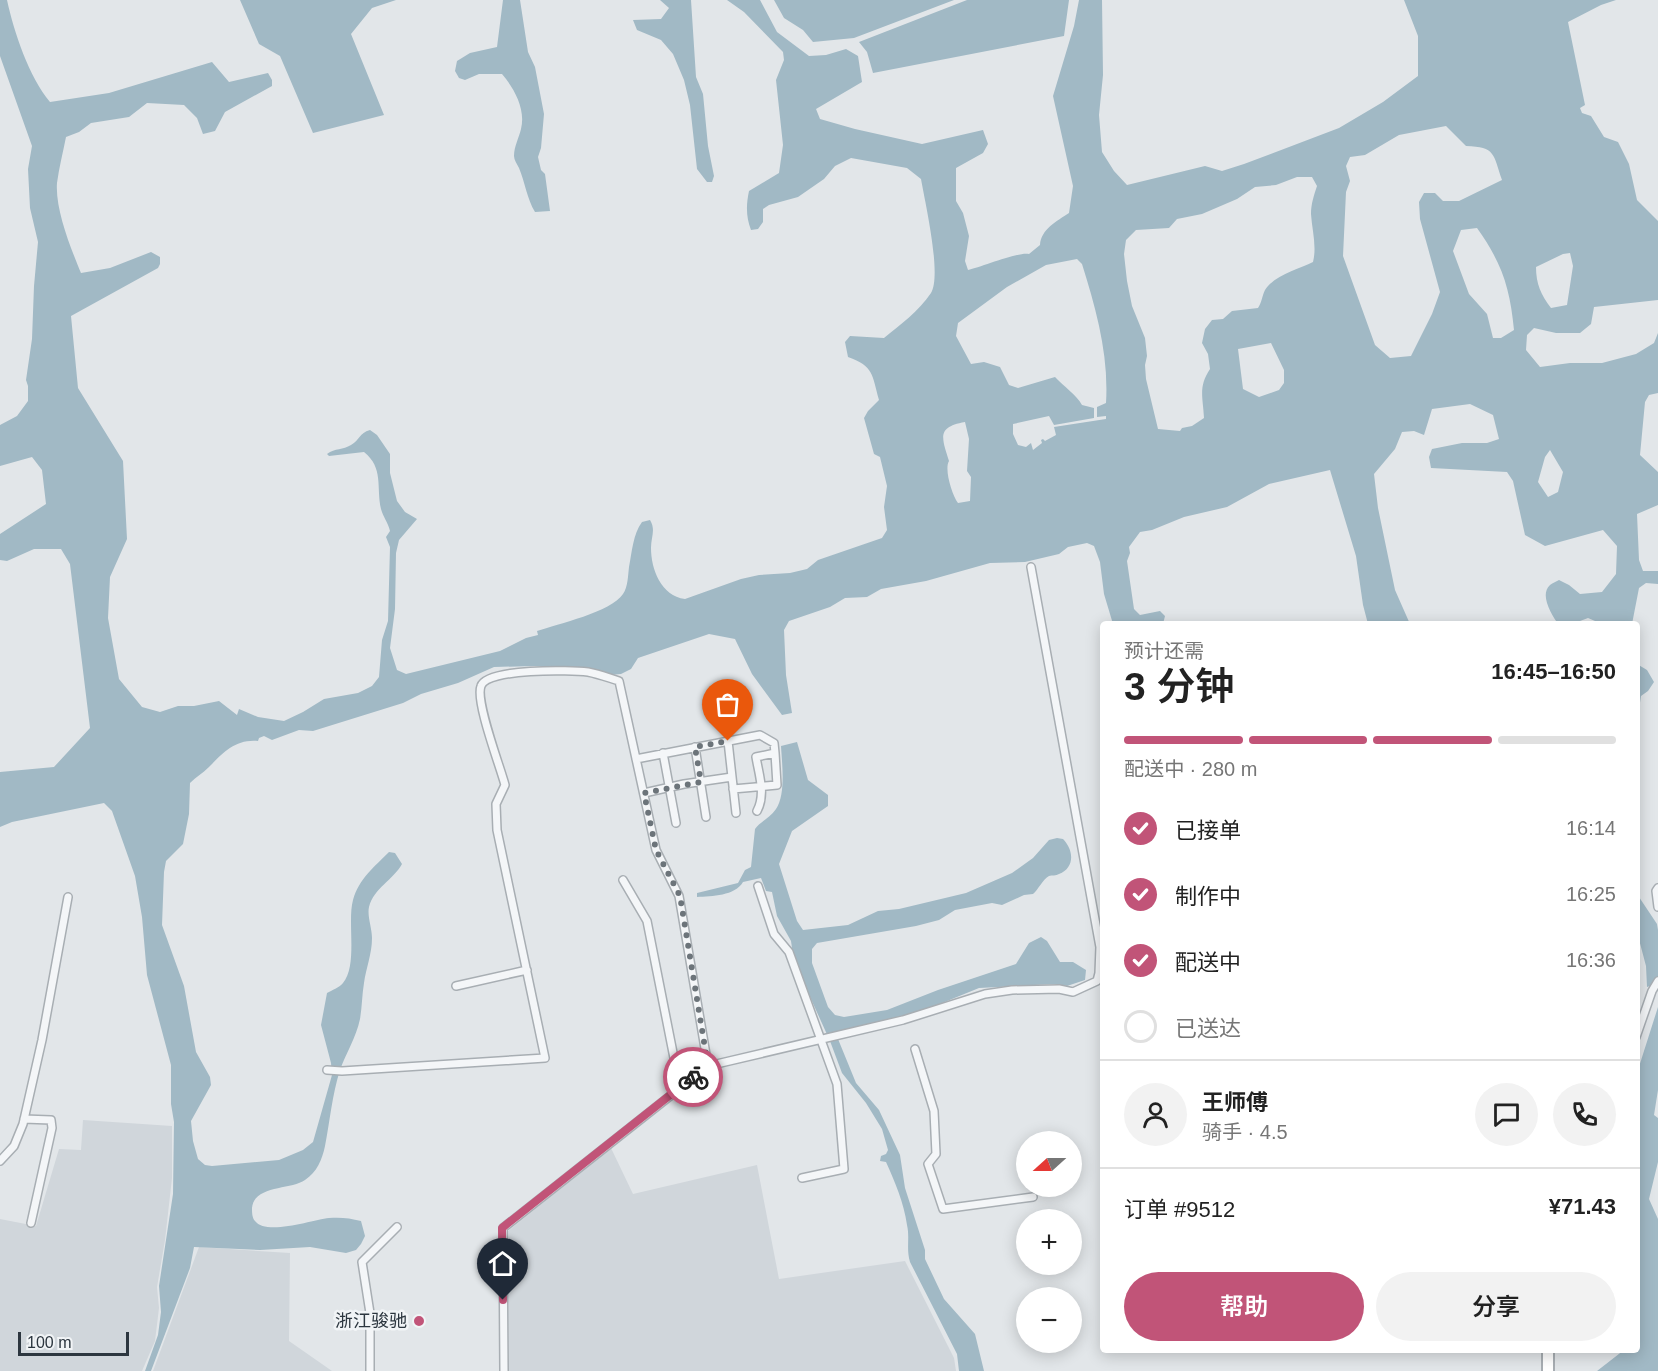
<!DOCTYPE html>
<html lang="zh">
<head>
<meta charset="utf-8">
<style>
	:root { --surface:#fff; --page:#f2f2f2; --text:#222; --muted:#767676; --line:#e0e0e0; --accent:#c15478 }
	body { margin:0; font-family:Helvetica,"Noto Sans SC",sans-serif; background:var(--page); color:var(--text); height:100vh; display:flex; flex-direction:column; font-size:22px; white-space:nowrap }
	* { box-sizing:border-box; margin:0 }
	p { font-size:20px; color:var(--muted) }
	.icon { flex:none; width:33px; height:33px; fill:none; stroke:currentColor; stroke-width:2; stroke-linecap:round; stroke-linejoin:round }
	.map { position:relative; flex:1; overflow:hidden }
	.panel { position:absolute; left:1100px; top:621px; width:540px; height:732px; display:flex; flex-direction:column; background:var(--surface); border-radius:6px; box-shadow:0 3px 15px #0003 }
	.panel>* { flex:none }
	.needle { width:39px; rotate:249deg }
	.buttons { position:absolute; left:1016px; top:1131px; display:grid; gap:12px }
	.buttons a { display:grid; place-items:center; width:66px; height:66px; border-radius:50%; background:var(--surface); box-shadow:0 3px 15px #0003; font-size:30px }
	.scale { position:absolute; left:18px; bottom:15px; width:111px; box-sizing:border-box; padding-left:6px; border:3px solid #2c363f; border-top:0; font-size:16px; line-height:21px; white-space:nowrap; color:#2c363f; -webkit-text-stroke:4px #f1f4f6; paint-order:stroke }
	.pin { position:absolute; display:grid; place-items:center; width:51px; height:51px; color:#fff; margin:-62px -26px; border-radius:50% 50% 50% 0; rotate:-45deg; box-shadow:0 0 6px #0007 }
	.pin .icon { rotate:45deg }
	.courier { position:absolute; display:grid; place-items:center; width:60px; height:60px; margin:-30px; border:4px solid #c15478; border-radius:50%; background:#fff; color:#222; box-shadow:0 2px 8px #0007 }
	.headline em { font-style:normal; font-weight:600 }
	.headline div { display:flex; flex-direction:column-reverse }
	.headline { display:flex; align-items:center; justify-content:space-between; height:102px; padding:0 24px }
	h1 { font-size:39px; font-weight:600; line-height:45px }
	.bar { display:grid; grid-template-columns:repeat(4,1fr); gap:9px 6px; align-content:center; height:72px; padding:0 24px }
	.bar i { height:8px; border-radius:4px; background:var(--line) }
	.bar .current { background:var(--accent) }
	.bar p { grid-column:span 4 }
	.line { display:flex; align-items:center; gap:15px; padding:0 24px; border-top:2px solid var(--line) }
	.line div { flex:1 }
	.round { display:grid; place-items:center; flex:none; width:63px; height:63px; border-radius:32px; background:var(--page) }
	ol { padding:0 24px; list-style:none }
	li { display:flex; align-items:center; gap:18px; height:66px }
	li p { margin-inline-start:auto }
	li .icon { padding:6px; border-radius:50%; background:var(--accent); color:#fff; stroke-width:4 }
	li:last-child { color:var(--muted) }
	li i { width:33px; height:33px; border:3px solid var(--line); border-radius:50% }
	.button { display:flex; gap:12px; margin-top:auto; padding:12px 24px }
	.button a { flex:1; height:69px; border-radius:36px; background:var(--accent); color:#fff; font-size:24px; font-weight:600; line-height:69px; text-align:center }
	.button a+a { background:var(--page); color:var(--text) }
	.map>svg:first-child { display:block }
</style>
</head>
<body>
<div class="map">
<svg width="1658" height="1371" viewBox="0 0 1658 1371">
	<rect width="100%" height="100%" fill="#e2e6e9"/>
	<!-- built -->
	<path fill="#d0d6db" d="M83,1120l89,6v52l-7,62 -8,47 2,21 -4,33 -13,30h-142v-152l36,7 23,-77 22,1z
		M611,1148l22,46 124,-29 22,114 126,-18 49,97 2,13h-447l-1,-140z
		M199,1247l91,6 -1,88 43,30h-179z"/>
	<!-- water -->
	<path fill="#a1b9c5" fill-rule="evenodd" d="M0,0h7c7,32 22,77 43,102l59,-9 103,-31 17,20 39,-9 4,7v6l-47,26 -10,19 -12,3 -6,-16 -13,-13 -37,-2 -18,14 -38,6 -12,9 -13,5c-3,15 -7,31 -9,46 -2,26 14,66 24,90l29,-5 41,-16 9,5v7l-2,4 -87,48 7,72 45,73 4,78 -17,38 -2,41 11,61 23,28 18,5 18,-6h16l25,-5 18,14 2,-6 19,8 26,4 19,-9 21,-13 34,-6 14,-7 7,-9 3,-37 6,-19 2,-74 -4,-10 4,-6c-2,-9 -7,-14 -9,-22 -5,-22 3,-41 -17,-57l-35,4 -2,-2c8,-6 16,-4 24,-9 9,-5 8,-12 19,-15l7,5 13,19v19l7,28 8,11 12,7 -18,21 -3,13 -1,56 -5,39 7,22 9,4 94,-23 26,-13 12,-3 -1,-4c21,-7 74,-19 86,-37 5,-7 5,-19 6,-27 3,-15 4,-33 13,-45l8,-2c6,10 1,17 1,28 0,21 10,48 34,51l56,-20 18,-4 31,-2 17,-4 11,-9 64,-22 5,-8 -3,-23 3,-21 -7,-29 -6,-3 -10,-36 4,-7 11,-11c-7,-25 -5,-34 -31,-43l-3,-15 5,-6 34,2c16,-13 35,-27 47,-45 11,-18 -6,-91 -10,-114l-14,-11 -56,-10 -16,8 -11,13 -26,18 -29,8 -6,4v13l-5,7 -7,1c-5,-13 -5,-25 -2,-39l30,-18 4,-28 -7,-65 8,-20 -1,-8 -39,-40 -17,-12h33l17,32 32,24 17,-1 20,-6 12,7 4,26 -46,27 4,10 35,10 67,15 61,-14 5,14 -5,9 -27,15v33l7,12 6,23 -4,25 3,9c13,-3 52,-19 61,-16l11,-9c1,-16 17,-24 29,-32l4,-27 -20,-90 21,-70 5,-26h23l1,75 -4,40 3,37 12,19 13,14 78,-19 17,5 22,-7 95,-36 44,-26 35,-26v-40l-14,-36h212l-15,5 -33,17 17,83 -5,3 2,5 9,3 13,21 14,5 11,22 8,36 21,21v79l-64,7 -3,17 -11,9h-24l-22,-5 -7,7 -1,15 14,17 30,-4h32l34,-9 18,-11 4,-10v60l-9,2 -4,7 -5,53 18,17v33l-21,9 2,46 4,11h15v13l-12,-1 -7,5 -7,36h-30l-14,-6 -16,6h-14c-6,-9 -19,-29 -8,-39 2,-2 6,-3 9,-5l10,5 11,9 22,-2 14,-18 1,-28 -14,-16 -58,16 -20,-11 -12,-54 -6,-9 -76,-4 -2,-11 3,-8 30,-6h25l12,-4 -6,-24 -23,-11 -38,5 -8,26 -10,-4 -12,1 -7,17 -21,25 4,34 17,82 15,34h-42l-5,-19 -7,-49 -26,-86 -61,14 -42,23 -43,10 -32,13 -12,2 -11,15 1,6 -3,8 7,48 6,6 20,-4 5,5 -2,8h-50l-9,-30 -4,-32 -6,-16 -7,-3 -19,4 -9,7 -34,8 -35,1 -64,18 -45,8 -14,8 -22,1 -15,9 -41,14 -5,9 2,45 6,38 -10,2 -30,-41 -17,-35 -26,-5 -71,24 -7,11 -10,5 -11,1 -19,-6 -57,-3 -40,1 -36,16 -37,11 -18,9 -90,28 -14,-1 -27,10 -8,-4 -5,2 -1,3c-23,-2 -35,12 -49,26 -6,6 -13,10 -19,16l-1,31 -6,30 -17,17 -2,11 -2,53 22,61 12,66 14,25 1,8 -20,36 2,20 5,18 7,6 7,1 67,-6 24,-10 10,-8 19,-67 -1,-12 -10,-38 6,-32c5,-3 12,-5 16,-10 15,-18 4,-61 10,-83 6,-21 21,-33 36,-48l6,1 7,11c-9,16 -28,24 -33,43 -2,9 3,21 3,31 0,16 -6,30 -8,45 -2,12 -2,25 -4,36 -4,19 -14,34 -20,51 -8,25 -10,51 -15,76 -3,14 -8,26 -20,34 -14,10 -51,5 -53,28 0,4 0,10 3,13 11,15 57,-1 74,-3 11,-1 21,0 32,3l4,15 -4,8 -5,6 -10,3 -36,-6 -50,3 -66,-3 -4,21 -39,103h-6l13,-36 3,-23 -2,-26 14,-92 1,-72 -3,-18v-39l-24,-90 -5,-58 -7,-41 -23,-65 -8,-8 -92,19 -12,5v-55l54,-5 36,-39 -20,-164 -9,-15h-27l-27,12 -7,-1v-26l46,-30 -4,-34 -10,-13 -32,9v-41l17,-9 11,-15v-15l-2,-6 6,-41 2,-53 4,-44 -8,-34 -2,-39 4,-23 -32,-90zM1446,126l20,20c30,1 27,8 36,34l-43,21h-16l-8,-8h-11l-5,9 1,17 20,73 -8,22 -21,42 -21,2 -15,-13 -32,-89 3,-64 4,-11 -4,-15 4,-9 15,-2 34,-20zM1297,177h15l5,9c-3,9 -6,18 -6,28 1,16 6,32 2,48 -14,7 -40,14 -48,28 -3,6 -3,12 -7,18l-26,3 -9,8 -11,1 -7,9 -3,14 6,11 2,15c-12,18 -7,28 -6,49l-12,8 -10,2 -2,3 -22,-2 -12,-50 -1,-14 2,-9 -2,-18 -13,-32 -5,-25 -3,-27 2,-14 10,-10 33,-2 8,-9 25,-5 35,-15 18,-12 21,-2zM1477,228c25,35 33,60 37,102l-13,8h-8l-6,-24 -18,-20 -16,-43 8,-21zM1570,253l3,13 -6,39 -16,3c-10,-13 -15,-24 -15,-41l27,-13zM1077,259l5,5c14,45 27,91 24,139l-9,4v10l9,-1v3l-52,8 2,8 -11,6 -2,-2 -2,1 1,3 -9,7 -2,-7 -5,4 -8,-2 -5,-11v-10l36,-8 5,9 40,-7v-10l-12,-3c-6,-11 -18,-18 -27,-28l-37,11 -9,-3 -9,-18 -16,-5 -13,2 -15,-28 2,-13 49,-36 39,-22zM1271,343l13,27v13l-5,7 -20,7 -16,-8 -5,-40zM965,422l4,17 -2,32 4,6 -1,24 -12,2c-6,-8 -14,-34 -9,-42 -7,-23 -13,-34 16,-39zM1550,450l13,22 -5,20 -10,5 -10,-15 7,-25z
		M240,0h156l-24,8 -21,26 33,81 -71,18 -33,-77 -21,-12z
		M503,0h17l8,52 7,15 9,47 -3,34 -3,9 3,13 4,4 5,37 -15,1c-8,-13 -10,-30 -16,-44 -2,-4 -5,-8 -5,-12 0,-10 5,-18 7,-27 5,-20 -7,-41 -19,-55h-23l-14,6 -6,-2 -4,-7 2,-10 13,-8 27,-6z
		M660,0h31l5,77 7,17 5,52 6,30 -2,6h-5l-10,-13 -7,-64 -6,-25 -11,-26 -12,-14 -24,-10 -4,-10 28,-1 8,-11z
		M774,0h180l-100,38 -41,4 -10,-12 -19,-12z
		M967,0h102l-5,36 -191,37 -6,-21 -8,-10z
		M1637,664l10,6 7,12 -6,9 -7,5 -4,27z
		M797,742l11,38 20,15v11l-36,25 -13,33 18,57 6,9 45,-5 30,-14 21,-2 67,-16 46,-20 21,-15 16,-18 8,-2 6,1c11,11 12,29 -4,35 -3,2 -7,1 -10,2 -6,3 -11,14 -16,18l-9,1 -22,10 -10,-2 -37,7 -16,10 -23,6 -99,17 -5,6v14l16,44 7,8 9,2 43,-7 51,-20 78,-26 13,-21 12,-6 6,4 13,21h13l13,8 -1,10 -18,6 -13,-2 -75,4 -54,22 -87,24v5l18,44 23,27 21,45 5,33 20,62v9l19,40 31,35 9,37h-25l-2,-17 -47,-92c-4,-13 0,-24 -3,-37 -3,-22 -12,-43 -21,-63l-6,-1 1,-5 5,-2 2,-4 -6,-21 -16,-26 -24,-30 -12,-32 -29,-64 -8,-22 -2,-14 -14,-25 -5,-24 -6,-1 -5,-13 -18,4c-8,14 -31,14 -46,15v-4l41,-10 7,-13 6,-3 4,-38c6,-8 15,-11 21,-20 10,-15 6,-45 5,-63z
		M1637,894l20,30 1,6v49l-2,5 -9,3 -1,-21 -9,-34z
		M1658,1007v83l-4,25 4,3v44l-9,37 9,20v152h-61l27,-21h12l1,-277z"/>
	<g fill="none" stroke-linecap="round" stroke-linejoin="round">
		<!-- street casing -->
		<g stroke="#a8aeb3" stroke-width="10">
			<path id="street" d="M728,741l8,72
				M695,747l11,70
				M663,753l13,70
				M636,759l124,-24 14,8 1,10
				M733,789l44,-4 -2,-32 -19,4c3,18 10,37 1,54
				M644,793l40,-9 48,-7
				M623,880l24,41 29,147 1,22
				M758,886l16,48 15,18 48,132 7,85 -42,9
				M1658,888l-2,3 2,16
				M456,986l71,-16
				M1636,1037l16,-46 6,-10
				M915,1049l19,62 2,43 -8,10 15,45 90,-12
				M327,1070l15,1 203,-13 -48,-228 -1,-26 9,-19c-5,-19 -30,-84 -24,-99 6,-18 90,-16 107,-14 11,2 21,6 31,9l37,169 23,46 29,170
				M24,1119l27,1 1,8 -21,95
				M0,1161l14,-15 9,-22 19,-84 26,-143
				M370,1371v-58l-8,-51 35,-35
				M504,1371l-1,-143 205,-162 195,-46 82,-26 27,-4 47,-1 14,3 24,-11 2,-8 1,-26 -69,-380"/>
		</g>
		<!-- secondary casing -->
		<g stroke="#a8aeb3" stroke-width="14">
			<path id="secondary" d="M1548,1371v-21"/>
		</g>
		<!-- street -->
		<use href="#street" stroke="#f4f6f8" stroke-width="7"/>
		<!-- secondary -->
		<use href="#secondary" stroke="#fff" stroke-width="10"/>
	</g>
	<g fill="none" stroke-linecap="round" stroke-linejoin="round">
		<!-- done -->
		<path stroke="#6c747a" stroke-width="6" stroke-dasharray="0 10.8" d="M693,1077l15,-11 -28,-170 -24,-46 -12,-57 57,-11 -6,-35 33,-6"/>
		<!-- route -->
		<path stroke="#c15478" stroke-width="8" d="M503,1300l-1,-72 191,-151"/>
	</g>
	<!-- markers -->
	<circle fill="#c15478" stroke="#f1f4f6" stroke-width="2" cx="419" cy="1321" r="6"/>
	<g text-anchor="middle" stroke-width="5" stroke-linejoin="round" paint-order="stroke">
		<!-- poi labels -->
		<g font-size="18" fill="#2c363f" stroke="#f1f4f6" text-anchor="end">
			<text x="407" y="1327">浙江骏驰</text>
		</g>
	</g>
</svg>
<div class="buttons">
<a><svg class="needle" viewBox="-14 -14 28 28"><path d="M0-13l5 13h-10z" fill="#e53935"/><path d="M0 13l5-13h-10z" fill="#767676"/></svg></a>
<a>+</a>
<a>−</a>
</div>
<div class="scale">100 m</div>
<div class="pin" style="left:728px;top:741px;background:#ea580c"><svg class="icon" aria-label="bag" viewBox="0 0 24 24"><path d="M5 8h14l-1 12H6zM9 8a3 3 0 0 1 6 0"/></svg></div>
<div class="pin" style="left:503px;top:1300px;background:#1f2937"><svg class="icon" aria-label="home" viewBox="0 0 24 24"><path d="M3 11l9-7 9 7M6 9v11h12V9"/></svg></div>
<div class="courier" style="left:693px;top:1077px"><svg class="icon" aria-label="bike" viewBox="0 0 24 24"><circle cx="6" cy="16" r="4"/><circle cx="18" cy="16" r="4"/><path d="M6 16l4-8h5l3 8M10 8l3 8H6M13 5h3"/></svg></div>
<section class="panel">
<div class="headline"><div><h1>3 分钟</h1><p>预计还需</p></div><em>16:45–16:50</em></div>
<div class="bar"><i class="current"></i><i class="current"></i><i class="current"></i><i></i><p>配送中 · 280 m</p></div>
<ol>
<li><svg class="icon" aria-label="check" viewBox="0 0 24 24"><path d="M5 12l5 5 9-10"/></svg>已接单<p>16:14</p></li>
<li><svg class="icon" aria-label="check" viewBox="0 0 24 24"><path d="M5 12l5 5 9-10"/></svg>制作中<p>16:25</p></li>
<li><svg class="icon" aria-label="check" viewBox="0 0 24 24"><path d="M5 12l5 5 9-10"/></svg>配送中<p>16:36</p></li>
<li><i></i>已送达</li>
</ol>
<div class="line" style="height:108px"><a class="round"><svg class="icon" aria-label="person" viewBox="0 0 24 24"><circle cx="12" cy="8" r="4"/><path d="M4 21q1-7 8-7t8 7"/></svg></a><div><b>王师傅</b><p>骑手 · 4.5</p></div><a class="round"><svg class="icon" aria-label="chat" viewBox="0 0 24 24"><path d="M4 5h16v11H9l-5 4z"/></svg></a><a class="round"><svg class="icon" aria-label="phone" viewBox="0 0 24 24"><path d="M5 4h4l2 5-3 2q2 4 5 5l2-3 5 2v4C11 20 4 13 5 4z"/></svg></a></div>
<div class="line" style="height:78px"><div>订单 #9512</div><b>¥71.43</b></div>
<div class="button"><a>帮助</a><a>分享</a></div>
</section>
</div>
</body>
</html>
